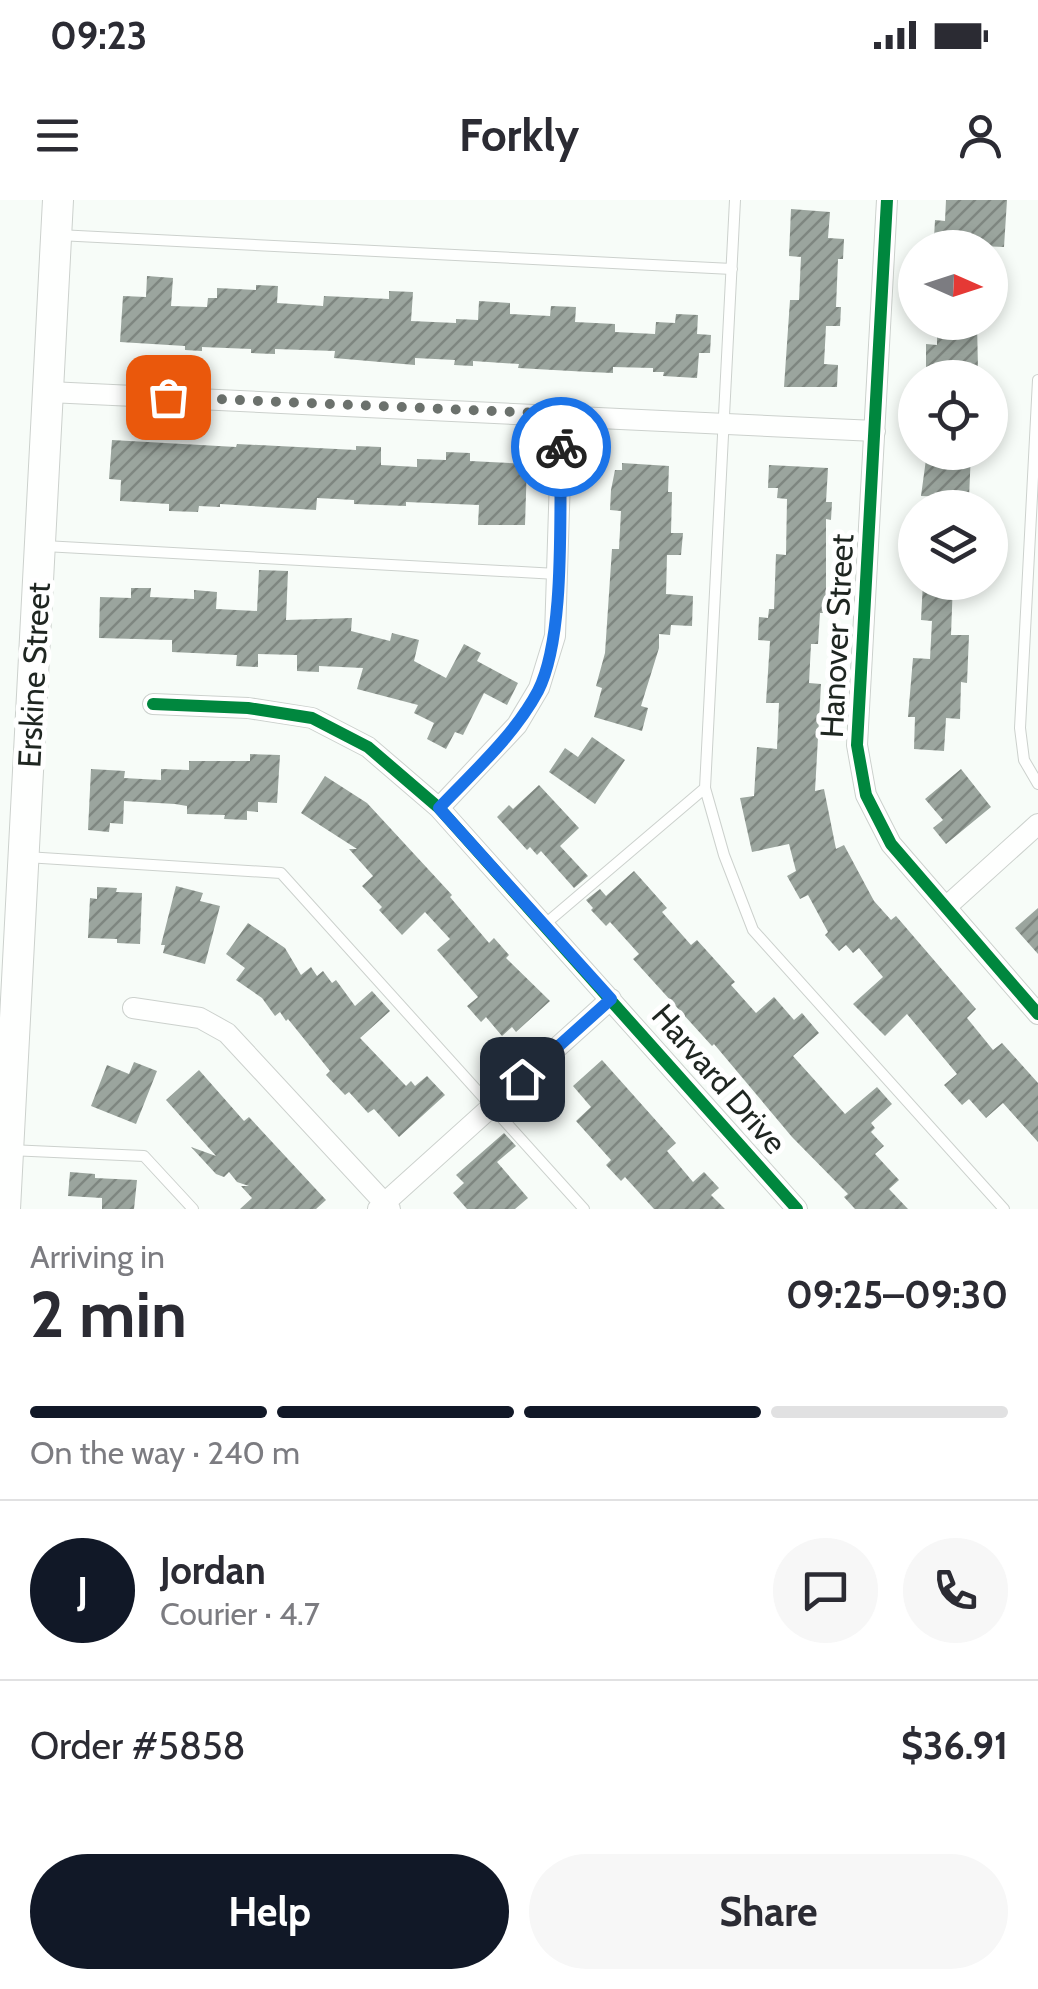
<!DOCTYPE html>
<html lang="en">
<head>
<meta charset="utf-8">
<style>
	:root { --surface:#fff; --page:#f7f7f7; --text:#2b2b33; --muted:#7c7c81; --line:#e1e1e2; --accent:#111827 }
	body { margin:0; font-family:Cabin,sans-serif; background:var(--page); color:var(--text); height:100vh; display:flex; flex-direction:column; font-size:38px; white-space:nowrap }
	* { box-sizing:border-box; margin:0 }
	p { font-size:32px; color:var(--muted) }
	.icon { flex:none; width:55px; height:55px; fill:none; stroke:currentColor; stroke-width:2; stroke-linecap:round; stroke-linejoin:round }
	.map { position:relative; height:1009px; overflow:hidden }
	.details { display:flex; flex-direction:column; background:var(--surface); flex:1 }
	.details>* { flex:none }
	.needle { width:65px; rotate:93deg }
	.buttons { position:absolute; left:898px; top:30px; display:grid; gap:20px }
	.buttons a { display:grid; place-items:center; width:110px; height:110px; border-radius:50%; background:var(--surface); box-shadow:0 5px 15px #0003; font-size:50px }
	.pin { position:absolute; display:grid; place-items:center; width:85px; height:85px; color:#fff; margin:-42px; border-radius:20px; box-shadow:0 5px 15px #0006 }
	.courier { position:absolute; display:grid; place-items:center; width:100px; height:100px; margin:-50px; border:8px solid #1a73e8; border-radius:50%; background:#fff; color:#222; box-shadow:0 2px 12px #0007 }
	.overview em { font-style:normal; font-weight:800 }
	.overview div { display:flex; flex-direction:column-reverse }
	.overview { display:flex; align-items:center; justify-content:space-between; height:170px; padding:0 30px }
	h1 { font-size:65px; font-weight:800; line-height:75px }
	.bar { display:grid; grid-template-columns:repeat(4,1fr); gap:15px 10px; align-content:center; height:120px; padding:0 30px }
	.bar i { height:12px; border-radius:8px; background:var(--line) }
	.bar .on { background:var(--accent) }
	.bar p { grid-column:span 4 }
	.line { display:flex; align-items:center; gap:25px; padding:0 30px; border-top:2px solid var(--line) }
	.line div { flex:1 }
	.round { display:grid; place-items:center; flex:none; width:105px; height:105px; border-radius:52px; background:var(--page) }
	.cta { display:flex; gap:20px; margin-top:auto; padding:20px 30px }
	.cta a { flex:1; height:115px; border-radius:60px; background:var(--accent); color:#fff; font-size:40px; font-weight:800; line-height:115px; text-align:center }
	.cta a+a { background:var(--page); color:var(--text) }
	.status { display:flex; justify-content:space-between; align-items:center; height:70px; padding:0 50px; background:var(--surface); direction:ltr }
	.status svg { height:28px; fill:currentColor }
	header { display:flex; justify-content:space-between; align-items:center; height:130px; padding:0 30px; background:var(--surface); font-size:45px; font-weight:800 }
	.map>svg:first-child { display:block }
</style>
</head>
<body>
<div class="status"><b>09:23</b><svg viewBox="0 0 49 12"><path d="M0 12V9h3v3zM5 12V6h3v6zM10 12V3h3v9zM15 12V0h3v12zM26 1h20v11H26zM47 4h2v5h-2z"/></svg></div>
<header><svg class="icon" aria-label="menu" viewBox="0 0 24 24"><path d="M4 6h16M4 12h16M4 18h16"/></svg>Forkly<svg class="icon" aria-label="person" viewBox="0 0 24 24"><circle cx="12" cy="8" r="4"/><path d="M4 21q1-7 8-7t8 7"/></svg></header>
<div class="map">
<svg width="1038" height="1009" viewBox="0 0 1038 1009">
	<defs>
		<pattern id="building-hatch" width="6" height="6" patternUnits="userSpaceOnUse" patternTransform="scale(2.5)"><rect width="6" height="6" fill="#9ba59e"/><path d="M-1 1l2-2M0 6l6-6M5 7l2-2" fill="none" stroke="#7e8680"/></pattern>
	</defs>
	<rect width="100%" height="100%" fill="#f7fcf8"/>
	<!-- building -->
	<path fill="url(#building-hatch)" d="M946,0h61l-3,47 -47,-2 1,-5 -24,-2 1,-18 10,1z
		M791,9l39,3 -2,26 16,1 -1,20h-5l-2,48h5l-1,19h-14l-2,38 14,1 -1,22h-53l6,-87h9l2,-43 -12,-1z
		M147,76l26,2 -2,28 36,1 1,-9h9v-10l39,2v-5l22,1 -1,17 46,3 1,-10 65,3v-8l24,1 -2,29 45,2v-4l22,1 1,-19 31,2v11l40,2 1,-10 25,1 -1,15 40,2v8l40,2 1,-12 19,1 1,-9 22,1 -1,19 14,1 -1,18h-11l-2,25 -34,-2 1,-4h-11v-4l-40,-1v6l-24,-1 -71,-4 1,-4 -46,-3v5l-19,-1 1,-5 -40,-2v7l-81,-7 1,-7 -60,-2v5l-24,-1v-4l-49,-2v4l-17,-1v-4l-65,-4 3,-46 23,1z
		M937,122h40l1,48 -52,-1v-25l11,1z
		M112,240l124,7 1,-3 119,6v-4l25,1v18l36,2v-8l29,1v-8l24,1v8l57,3 -2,61h-47l1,-20 -73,-3v4l-52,-2v-4l-37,-2 -1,12 -96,-6v3l-21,-1 -1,6 -29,-1v-7l-49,-3 1,-21 -12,-1z
		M927,252h44l-2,46 -48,-2z
		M622,263l47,3 -1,26h4l-1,41h12l-2,22h-14l-1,39 27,2 -1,30 -21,-1 -1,10 -11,-1v14l-18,58 7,2 -6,23 -48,-14 8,-29 -6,-2 9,-33 7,-104h7l2,-38 -11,-1 1,-20 4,-20h7z
		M769,265l59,3 -2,34h6l-1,18 -5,-1v94h-6l-2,31h-7l-2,39 12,1 -6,107 9,-2 12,60 8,-4 30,56 17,19 5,-4 80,93 -9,9 26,32 9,-7 36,40v59l-35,-39 -17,15 -17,-19 -7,6 -18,-20 13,-11 -50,-60 -22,22 -32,-32 30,-27 -24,-29 -6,5 -7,-8 -7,6 -14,-16 3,-3 -20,-37 -8,4 -13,-23 9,-5 -7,-27 -37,8 -12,-54 14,-2 3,-49 20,2 2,-46h-13l4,-62 -12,-1 1,-23 9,1 1,-9h5l2,-55 10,1 1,-56 -10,-1 1,-10h-10z
		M259,370l29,1 -2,49 66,-2 -1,13 39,10 2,-8 27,7 -5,21 32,17 18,-34 17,9 -4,8 41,22 -11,22 -23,-12 -21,42 -8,-3 -9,17 -19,-10 7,-16 -20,-10 4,-8 -61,-16 6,-21 -44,-2v6l-22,-1v-16l-39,-1v13l-22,-1 1,-11 -65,-3v-12l-73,-2 1,-41 31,1v-10h20l-1,9 44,2v-9l23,2 -1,17 41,2z
		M923,382h30l-2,53h18l-2,48 -6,-1 -1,37 -14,-1 -2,33 -30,-2 1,-32h-7l5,-59 17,1 2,-38 -11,-1z
		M592,537l33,23 -30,44 -46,-32 16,-24 13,9z
		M250,554l30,1 -3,48 -19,-1v10l-11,-1v9l-23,-1 1,-4 -38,-1v-8l-12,-2 -51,-3 -1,23 -13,-1 -1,9 -21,-2 3,-61 34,2 -1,7 37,2v-11l28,1v-9h61z
		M961,569l30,38 -45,37 -13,-16 10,-8 -18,-21z
		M325,576l42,27 85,92 -2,2 39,46 5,-5 15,17 -3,3 44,43 -34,31 -4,-5 -10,9 -16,-19 -5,5 -14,-16 11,-9 -41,-47 13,-11 -25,-27 -23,23 -23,-25 3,-3 -20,-21 11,-10 -24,-27h8l-56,-36z
		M539,585l40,43 -19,18 28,30 -14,12 -33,-37 -4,4 -7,-8 -3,3 -30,-33 12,-12 4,4z
		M634,671l33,37 -5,4 29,33 6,-5 38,42 -4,3 25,28 18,-16 20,23 8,-7 17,20 -26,23 52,58 32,-27 15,17 -21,19 4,5 -4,4 13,14 -9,8 24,26 -10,9 19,20h-53l-11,-12 4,-3 -56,-57 -78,-93 -2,2 -79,-87 6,-5 -29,-32 -4,4 -15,-16 2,-2 -7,-8 14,-11 6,7z
		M176,686l27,7 -3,8 20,5 -15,58 -42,-11 2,-8h-4z
		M97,687l20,1 -1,4 26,1 -2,51 -23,-1v-4l-29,-1 2,-40 7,1z
		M1038,708v46l-23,-26z
		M248,723l37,25 16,27 10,-8 6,9 6,-5 9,12 4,-3 19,26 17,-15 18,20 -30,27 46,48 5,-5 4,5 12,-10 18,19 -46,42 -25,-28 -6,4 -19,-21 -4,3 -19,-20 4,-4 -42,-52 -2,2 -6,-9 -5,4 -13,-18 -26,-18 9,-12 -19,-14z
		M602,860l74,83 -9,8 26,31 11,-10 15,16 -8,7 14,14h-71l-29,-32 -4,4 -15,-16 5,-5 -35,-39 15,-14 -18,-21z
		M134,862l23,9 -21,53 -45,-18 16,-41 22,9z
		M199,870l45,51 5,-4 77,83 -10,9h-76l12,-11 -11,-12h8l-12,-4 -8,-10 -5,5 -8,-3 -25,-27 25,9 -50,-56z
		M504,933l12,13 -19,16 31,36 -13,11h-48l-14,-16 11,-10 -8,-8z
		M70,972l25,2v4l42,2 -3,29h-32v-11l-34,-2z"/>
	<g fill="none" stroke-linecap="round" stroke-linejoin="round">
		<!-- service casing -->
		<g stroke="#ccd1cd" stroke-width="12">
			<path id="service" d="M735,0l-30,588 19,67 29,75 251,279
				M58,35l674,34
				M1038,180l-18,348 4,32 14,24
				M44,346l513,28
				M26,657l255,16 303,336
				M544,725l161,-137
				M9,950l135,6 49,53"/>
		</g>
		<!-- minor casing -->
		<g stroke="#ccd1cd" stroke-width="22">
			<path id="minor" d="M887,0l-30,545 9,50 25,49 147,170
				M49,192l826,39
				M153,504l95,4 64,10 56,29 71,61 358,401
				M439,608l78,-83 22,-37 16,-52 7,-222
				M946,707l92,-83
				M133,808l67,10 27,15 163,176
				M378,1009l233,-210"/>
		</g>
		<!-- secondary casing -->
		<g stroke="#ccd1cd" stroke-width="32">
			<path id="secondary" d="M5,1009l53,-1009"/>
		</g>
		<!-- service -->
		<use href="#service" stroke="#fefffe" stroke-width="10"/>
		<!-- minor -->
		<use href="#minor" stroke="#fefffe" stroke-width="20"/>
		<!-- secondary -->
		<use href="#secondary" stroke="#fefffe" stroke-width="30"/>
		<!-- cycleway casing -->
		<g stroke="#fff" stroke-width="19">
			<path id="cycleway" d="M887,0l-30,545 9,50 25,49 147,170
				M153,504l95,4 64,10 56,29 71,61 358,401"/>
		</g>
		<!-- cycleway -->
		<use href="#cycleway" stroke="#00873e" stroke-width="12"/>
	</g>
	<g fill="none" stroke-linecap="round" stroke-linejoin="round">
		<!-- done -->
		<path stroke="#6b716c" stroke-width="10" stroke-dasharray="0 18" d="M168,197l394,17 -1,33"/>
		<!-- route -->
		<path stroke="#1a73e8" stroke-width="12" d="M522,879l89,-80 -172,-191c34,-36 75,-72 99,-117 28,-55 21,-179 23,-244"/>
	</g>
	<g text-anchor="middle" stroke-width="10" stroke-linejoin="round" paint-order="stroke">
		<!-- street labels -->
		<g font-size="32" fill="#1f2621" stroke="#fff">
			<text transform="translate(837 436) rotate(-87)" y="11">Hanover Street</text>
			<text transform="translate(34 475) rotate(-87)" y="11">Erskine Street</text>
			<text transform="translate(719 879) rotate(49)" y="11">Harvard Drive</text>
		</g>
	</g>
</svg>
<div class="buttons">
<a><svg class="needle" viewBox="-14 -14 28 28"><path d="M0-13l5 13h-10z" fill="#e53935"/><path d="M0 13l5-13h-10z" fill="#7c7c81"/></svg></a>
<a><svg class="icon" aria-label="locate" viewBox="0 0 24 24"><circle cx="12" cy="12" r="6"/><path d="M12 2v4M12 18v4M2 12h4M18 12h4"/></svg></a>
<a><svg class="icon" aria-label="layers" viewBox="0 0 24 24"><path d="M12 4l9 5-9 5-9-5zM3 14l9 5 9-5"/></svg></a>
</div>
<div class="pin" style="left:168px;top:197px;background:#ea580c"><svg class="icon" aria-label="bag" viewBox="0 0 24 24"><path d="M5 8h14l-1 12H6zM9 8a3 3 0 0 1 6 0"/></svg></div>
<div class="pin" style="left:522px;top:879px;background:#1f2937"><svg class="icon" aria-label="home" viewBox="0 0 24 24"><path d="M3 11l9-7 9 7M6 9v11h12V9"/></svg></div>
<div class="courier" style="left:561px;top:247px"><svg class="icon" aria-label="bike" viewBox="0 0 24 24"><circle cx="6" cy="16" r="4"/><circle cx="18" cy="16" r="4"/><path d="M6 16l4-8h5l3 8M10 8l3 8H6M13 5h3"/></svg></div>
</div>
<section class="details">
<div class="overview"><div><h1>2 min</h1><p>Arriving in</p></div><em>09:25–09:30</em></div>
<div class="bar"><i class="on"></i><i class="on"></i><i class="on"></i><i></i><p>On the way · 240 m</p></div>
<div class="line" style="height:180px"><b class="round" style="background:var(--accent);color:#fff">J</b><div><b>Jordan</b><p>Courier · 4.7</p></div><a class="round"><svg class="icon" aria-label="chat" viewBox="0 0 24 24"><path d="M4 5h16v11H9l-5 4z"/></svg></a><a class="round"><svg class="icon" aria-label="phone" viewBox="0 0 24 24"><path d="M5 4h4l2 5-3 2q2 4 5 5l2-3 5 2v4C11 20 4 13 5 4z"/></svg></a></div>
<div class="line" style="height:130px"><div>Order #5858</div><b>$36.91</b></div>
<div class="cta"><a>Help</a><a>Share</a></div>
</section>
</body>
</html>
